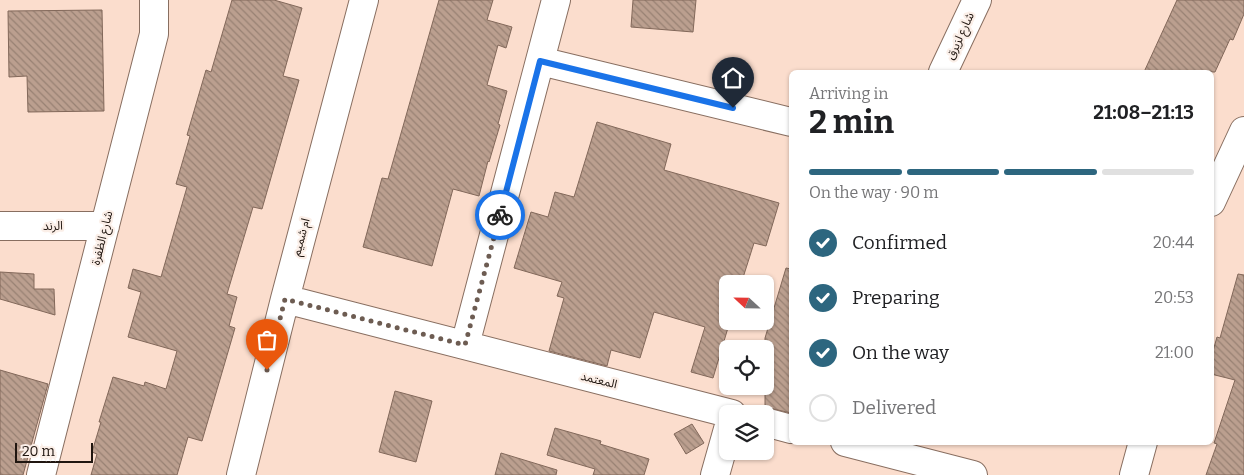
<!DOCTYPE html>
<html lang="en">
<head>
<meta charset="utf-8">
<style>
	:root { --surface:#fff; --page:#f2f2f2; --text:#202124; --muted:#757577; --line:#e0e0e0; --accent:#2d667f }
	body { margin:0; font-family:Bitter,"Noto Sans Arabic",serif; background:var(--page); color:var(--text); height:100vh; display:flex; flex-direction:column; font-size:19px; white-space:nowrap }
	* { box-sizing:border-box; margin:0 }
	p { font-size:16px; color:var(--muted) }
	.icon { flex:none; width:28px; height:28px; fill:none; stroke:currentColor; stroke-width:2; stroke-linecap:round; stroke-linejoin:round }
	.map { position:relative; flex:1; overflow:hidden }
	.side { position:absolute; left:789px; top:70px; width:425px; height:375px; display:flex; flex-direction:column; background:var(--surface); border-radius:8px; box-shadow:0 1px 4px #0004 }
	.side>* { flex:none }
	.needle { width:32px; rotate:292deg }
	.buttons { position:absolute; left:719px; top:275px; display:grid; gap:10px }
	.buttons a { display:grid; place-items:center; width:55px; height:55px; border-radius:8px; background:var(--surface); box-shadow:0 1px 4px #0004; font-size:25px }
	.scale { position:absolute; left:15px; bottom:12px; width:78px; box-sizing:border-box; padding-left:5px; border:2px solid #201610; border-top:0; font-size:14px; line-height:18px; white-space:nowrap; color:#201610; -webkit-text-stroke:4px #fbefe8; paint-order:stroke }
	.pin { position:absolute; display:grid; place-items:center; width:42px; height:42px; color:#fff; margin:-51px -21px; border-radius:50% 50% 50% 0; rotate:-45deg; box-shadow:0 0 5px #0007 }
	.pin .icon { rotate:45deg }
	.courier { position:absolute; display:grid; place-items:center; width:50px; height:50px; margin:-25px; border:4px solid #1a73e8; border-radius:50%; background:#fff; color:#222; box-shadow:0 1px 6px #0007 }
	.headline em { font-style:normal; font-weight:700 }
	.headline div { display:flex; flex-direction:column-reverse }
	.headline { display:flex; align-items:center; justify-content:space-between; height:85px; padding:0 20px }
	h1 { font-size:32px; font-weight:700; line-height:38px }
	.bar { display:grid; grid-template-columns:repeat(4,1fr); gap:8px 5px; align-content:center; height:60px; padding:0 20px }
	.bar i { height:6px; border-radius:4px; background:var(--line) }
	.bar .active { background:var(--accent) }
	.bar p { grid-column:span 4 }
	ol { padding:0 20px; list-style:none }
	li { display:flex; align-items:center; gap:15px; height:55px }
	li p { margin-inline-start:auto }
	li .icon { padding:5px; border-radius:50%; background:var(--accent); color:#fff; stroke-width:4 }
	li:last-child { color:var(--muted) }
	li i { width:28px; height:28px; border:2px solid var(--line); border-radius:50% }
	.map>svg:first-child { display:block }
</style>
</head>
<body>
<div class="map">
<svg width="1244" height="475" viewBox="0 0 1244 475">
	<defs>
		<pattern id="building-back-hatch" width="6" height="6" patternUnits="userSpaceOnUse" patternTransform="scale(1.25)"><rect width="6" height="6" fill="#bb9f8f"/><path d="M-1 5l2 2M0 0l6 6M5-1l2 2" fill="none" stroke="#988173"/></pattern>
	</defs>
	<rect width="100%" height="100%" fill="#fbddcd"/>
	<!-- building -->
	<path fill="url(#building-back-hatch)" stroke="#82685a" d="M232,0h42l28,8 -19,68 16,4 -37,129 -9,-2 -26,87 10,3 -8,29 6,2 -33,113 -14,-4 -11,38h-86l6,-21 -5,-2 9,-30h-2l14,-45 31,9 1,-4 21,7 11,-38 -49,-14 13,-45 -13,-4 5,-19 28,8 26,-90 -11,-3 14,-48 -3,-1 19,-65 5,2z
		M439,0h54l-6,20 25,7 -6,21 -8,-3 -11,40 20,6 -9,33 2,1 -11,37 -1,-1 -9,35 -26,-7 -21,77 -69,-19 19,-69 6,1z
		M633,0h63l-3,32 -62,-5z
		M1177,0h67v14l-11,26 -3,-1 -15,33h-71z
		M102,10l2,101 -76,1 -1,-36 -18,1 -1,-66z
		M597,122l74,22 -7,26 115,33 -13,43 -12,-3 -13,41h-13v37h2l-17,57 -22,-6 14,-45 -51,-15 -14,46 -29,-8 -4,16 -58,-15 15,-53 -7,-2 5,-14 -48,-14 17,-56 17,5 7,-25 19,5z
		M786,268l5,1v144l-26,-6v-69z
		M0,272l34,2v15h20l1,26 -55,-16z
		M1238,274l6,1v200h-38l11,-31 -3,-1 21,-63 -24,-6v-16l6,-21 3,1z
		M0,370l48,14 -25,91h-23z
		M395,391l37,10 -16,61 -37,-10z
		M692,424l12,19 -18,11 -12,-20z
		M555,428l46,13 -1,3 49,15 -5,16h-51l2,-6 -48,-14z
		M501,453l56,17 -1,5h-61z"/>
	<g fill="none" stroke-linecap="round" stroke-linejoin="round">
		<!-- minor casing -->
		<g stroke="#886e60" stroke-width="30">
			<path id="minor" d="M540,61l251,61
				M943,72l34,-72
				M1211,202l33,-71
				M0,226h105
				M285,299l447,115
				M465,345l91,-345
				M765,422l26,7
				M845,442l128,33
				M41,475l113,-441v-34
				M241,475l44,-176 79,-299
				M715,475l13,-46
				M1134,475l9,-33"/>
		</g>
		<!-- minor -->
		<use href="#minor" stroke="#fff" stroke-width="28"/>
	</g>
	<g fill="none" stroke-linecap="round" stroke-linejoin="round">
		<!-- done -->
		<path stroke="#6d5c52" stroke-width="5" stroke-dasharray="0 9" d="M267,370l18,-71 180,46 35,-130"/>
		<!-- route -->
		<path stroke="#1a73e8" stroke-width="6" d="M500,215l40,-154 193,47"/>
	</g>
	<g text-anchor="middle" stroke-width="4.5" stroke-linejoin="round" paint-order="stroke">
		<!-- street labels -->
		<g font-size="12" fill="#201610" stroke="#fbefe8">
			<text transform="translate(960 36) rotate(-65)" y="4">شارع لزيرق</text>
			<text x="53" y="230">الرند</text>
			<text transform="translate(301 237) rotate(-75)" y="4">ام شميم</text>
			<text transform="translate(102 238) rotate(-76)" y="4">شارع الظفرة</text>
			<text transform="translate(599 380) rotate(14)" y="4">المعتمد</text>
		</g>
	</g>
</svg>
<div class="buttons">
<a><svg class="needle" viewBox="-14 -14 28 28"><path d="M0-13l5 13h-10z" fill="#e53935"/><path d="M0 13l5-13h-10z" fill="#757577"/></svg></a>
<a><svg class="icon" aria-label="locate" viewBox="0 0 24 24"><circle cx="12" cy="12" r="6"/><path d="M12 2v4M12 18v4M2 12h4M18 12h4"/></svg></a>
<a><svg class="icon" aria-label="layers" viewBox="0 0 24 24"><path d="M12 4l9 5-9 5-9-5zM3 14l9 5 9-5"/></svg></a>
</div>
<div class="scale">20 m</div>
<div class="pin" style="left:267px;top:370px;background:#ea580c"><svg class="icon" aria-label="bag" viewBox="0 0 24 24"><path d="M5 8h14l-1 12H6zM9 8a3 3 0 0 1 6 0"/></svg></div>
<div class="pin" style="left:733px;top:108px;background:#1f2937"><svg class="icon" aria-label="home" viewBox="0 0 24 24"><path d="M3 11l9-7 9 7M6 9v11h12V9"/></svg></div>
<div class="courier" style="left:500px;top:215px"><svg class="icon" aria-label="bike" viewBox="0 0 24 24"><circle cx="6" cy="16" r="4"/><circle cx="18" cy="16" r="4"/><path d="M6 16l4-8h5l3 8M10 8l3 8H6M13 5h3"/></svg></div>
<section class="side">
<div class="headline"><div><h1>2 min</h1><p>Arriving in</p></div><em>21:08–21:13</em></div>
<div class="bar"><i class="active"></i><i class="active"></i><i class="active"></i><i></i><p>On the way · 90 m</p></div>
<ol>
<li><svg class="icon" aria-label="check" viewBox="0 0 24 24"><path d="M5 12l5 5 9-10"/></svg>Confirmed<p>20:44</p></li>
<li><svg class="icon" aria-label="check" viewBox="0 0 24 24"><path d="M5 12l5 5 9-10"/></svg>Preparing<p>20:53</p></li>
<li><svg class="icon" aria-label="check" viewBox="0 0 24 24"><path d="M5 12l5 5 9-10"/></svg>On the way<p>21:00</p></li>
<li><i></i>Delivered</li>
</ol>
</section>
</div>
</body>
</html>
